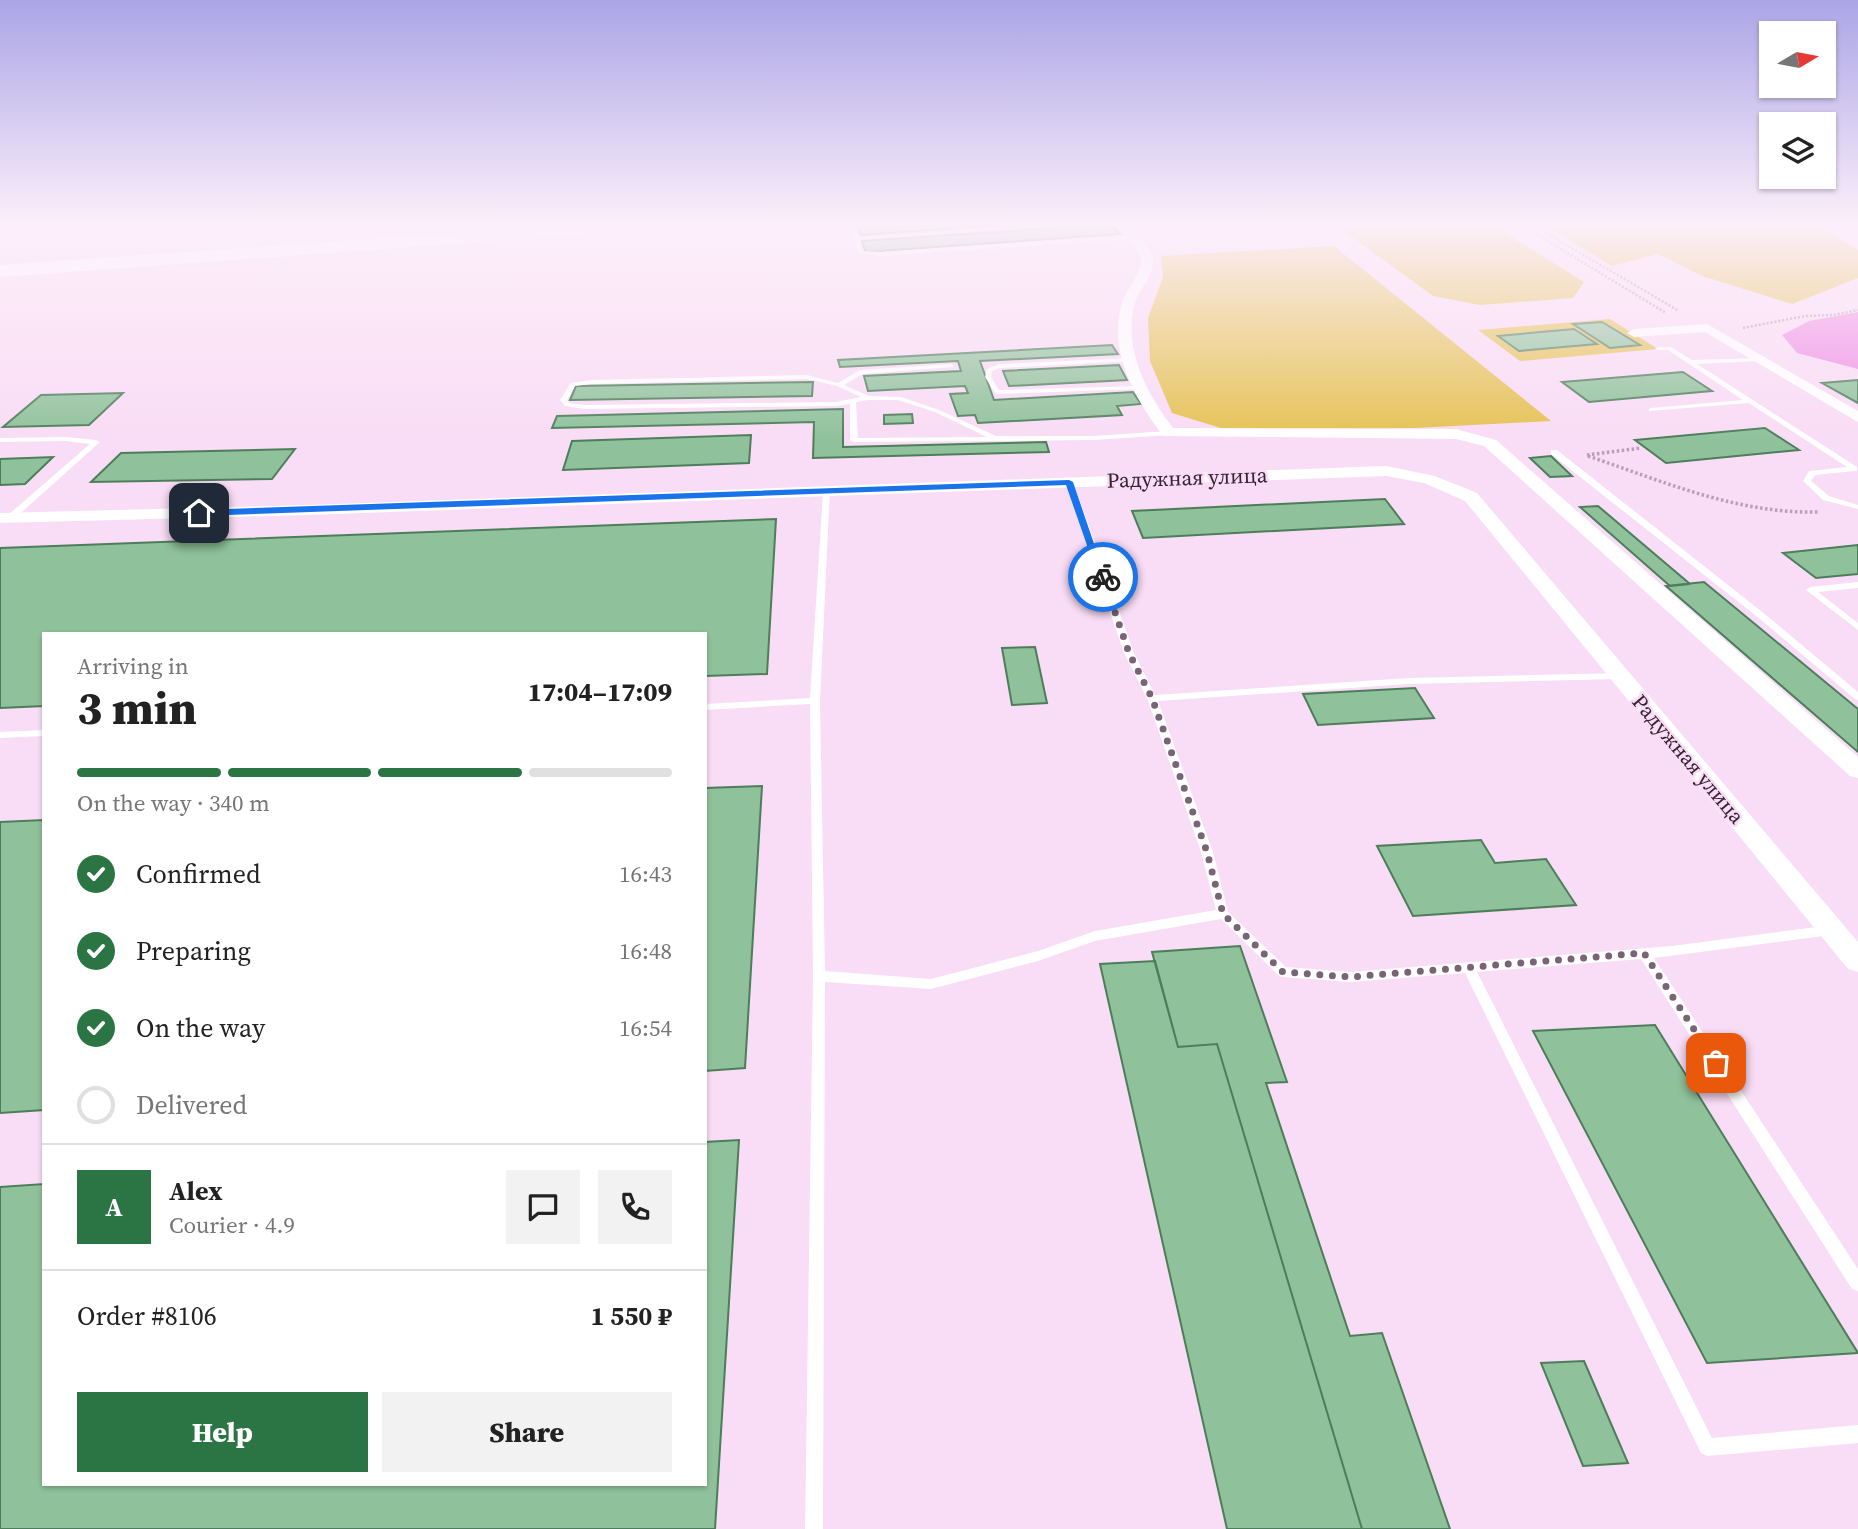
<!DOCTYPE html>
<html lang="en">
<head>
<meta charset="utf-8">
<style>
	:root { --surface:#fff; --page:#f2f2f2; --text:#222; --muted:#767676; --line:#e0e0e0; --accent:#2a7543 }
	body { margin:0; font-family:"Source Serif 4",serif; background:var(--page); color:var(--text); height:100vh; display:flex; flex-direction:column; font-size:26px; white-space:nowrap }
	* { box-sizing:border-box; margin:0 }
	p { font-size:23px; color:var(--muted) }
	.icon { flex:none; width:38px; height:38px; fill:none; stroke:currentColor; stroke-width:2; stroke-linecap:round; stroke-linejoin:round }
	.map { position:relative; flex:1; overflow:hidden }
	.details { position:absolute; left:42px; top:632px; width:665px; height:854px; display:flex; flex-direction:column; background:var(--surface); border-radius:0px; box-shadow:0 2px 5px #0004 }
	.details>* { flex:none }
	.needle { width:46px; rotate:80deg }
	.buttons { position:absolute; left:1759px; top:21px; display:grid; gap:14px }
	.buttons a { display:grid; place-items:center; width:77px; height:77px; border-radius:0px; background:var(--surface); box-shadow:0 2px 5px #0004; font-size:35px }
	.pin { position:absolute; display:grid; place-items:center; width:60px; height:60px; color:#fff; margin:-30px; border-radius:14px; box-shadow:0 4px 10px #0006 }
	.courier { position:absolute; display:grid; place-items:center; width:70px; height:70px; margin:-35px; border:5px solid #1a73e8; border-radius:50%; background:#fff; color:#222; box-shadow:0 2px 9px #0007 }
	.overview em { font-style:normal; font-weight:800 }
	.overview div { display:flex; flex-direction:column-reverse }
	.overview { display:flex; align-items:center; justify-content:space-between; height:119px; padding:0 35px }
	h1 { font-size:46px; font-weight:800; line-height:52px }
	.bar { display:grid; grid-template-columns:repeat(4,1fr); gap:10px 7px; align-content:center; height:84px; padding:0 35px }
	.bar i { height:9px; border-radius:5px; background:var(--line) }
	.bar .current { background:var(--accent) }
	.bar p { grid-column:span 4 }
	.line { display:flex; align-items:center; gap:18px; padding:0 35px; border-top:2px solid var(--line) }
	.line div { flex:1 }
	.round { display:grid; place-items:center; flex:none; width:74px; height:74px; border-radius:0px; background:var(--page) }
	ol { padding:0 35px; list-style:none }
	li { display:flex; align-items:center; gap:21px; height:77px }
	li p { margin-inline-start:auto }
	li .icon { padding:7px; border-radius:50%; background:var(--accent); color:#fff; stroke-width:4 }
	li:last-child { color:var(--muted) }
	li i { width:38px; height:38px; border:4px solid var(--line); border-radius:50% }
	.cta { display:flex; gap:14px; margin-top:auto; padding:14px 35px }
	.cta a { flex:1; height:80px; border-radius:0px; background:var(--accent); color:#fff; font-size:28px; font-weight:800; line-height:80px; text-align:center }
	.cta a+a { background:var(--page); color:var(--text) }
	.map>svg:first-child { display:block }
</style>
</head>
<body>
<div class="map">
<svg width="1858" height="1529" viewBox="0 0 1858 1529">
	<rect width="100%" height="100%" fill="#f9dcf5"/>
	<!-- green -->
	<path fill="#e5c254" d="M1337,226h157l90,56 -11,16 -93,7 -47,-9z
		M1545,226h275l38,24v28l-66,26 -90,-28 -44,-22 -46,12z
		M1334,246l217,175 -136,7 -191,1 -52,-16 -22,-52 -2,-43 15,-41 -2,-21z
		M1610,319l48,30 -138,12 -42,-31z"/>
	<!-- water -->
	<path fill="#ef8ee3" d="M1858,312v57l-61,-16 -15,-18 27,-14z"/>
	<!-- building -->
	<path fill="#8fc29b" stroke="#4d7d5a" stroke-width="2" d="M868,226h119l-126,9 -4,-8z
		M1084,226h29l7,8 -254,18 -5,-11z
		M1602,322l38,23 -30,3 -37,-24z
		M1574,329l23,15 -78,7 -21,-15z
		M1112,345l6,9 -138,7 14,39 139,-8 8,12 -24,2 5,9 -144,8 -3,-8 -17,1 -8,-22 18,-1 -3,-7 -97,5 -4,-15 97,-5 -3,-10 -118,6 -2,-7z
		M1119,365l8,15 -118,6 -6,-15z
		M1683,372l29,19 -123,11 -27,-20z
		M1858,380v23l-36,-20z
		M813,382l-1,14 -242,4 6,-14z
		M123,393l-34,32 -86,2 38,-32z
		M843,409v38l203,-5 3,10 -236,6 1,-36 -262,6 5,-12z
		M912,414l1,9 -29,1v-9z
		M1765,428l34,22 -133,13 -31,-23z
		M751,435l-2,28 -186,7 9,-29z
		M295,449l-23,30 -181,3 30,-29z
		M1551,456l21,20 -22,1 -20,-19z
		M53,457l-28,27 -25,1v-26z
		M1385,499l19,25 -261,14 -11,-27z
		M1598,506l92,78 -20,2 -90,-79z
		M776,519l-9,155 -62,2v-42h-661v72l-44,2v-160z
		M1858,545v29l-42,4 -33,-25z
		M1704,582l154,127v43l-192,-166z
		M1035,647l12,56 -35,2 -10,-57z
		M1415,688l19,30 -116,7 -15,-31z
		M762,786l-17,282 -40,3v-283z
		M44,820v290l-44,3v-291z
		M1481,840l14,23 51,-4 30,46 -163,11 -36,-70z
		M1240,946l47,136 -21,1 84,253 32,-3 68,196h-88l-145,-485 -39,3 -26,-95z
		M1155,961l23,86 39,-3 145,485h-135l-127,-565z
		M1655,1025l203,328 -151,10 -174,-332z
		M739,1140l-24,389h-715v-342l44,-3v300h661v-342z
		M1584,1361l44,102 -45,3 -42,-103z"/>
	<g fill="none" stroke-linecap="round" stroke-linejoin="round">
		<!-- path-far1 -->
		<path stroke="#b99fb5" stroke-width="2.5" stroke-dasharray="2 2" stroke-linecap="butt" d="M1523,226l143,87
			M1534,226l145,85
			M1743,328l62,-12 29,-1 24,-5"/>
		<!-- path -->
		<path stroke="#b99fb5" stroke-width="3.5" stroke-dasharray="2.5 2.5" stroke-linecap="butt" d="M1587,455l54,-7
			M1588,456c77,26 149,58 231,56"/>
		<!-- lane -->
		<path fill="#fff" fill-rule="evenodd" d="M851,226h5l4,11 158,-11h28l-185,14 1,11 19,1 250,-17 3,2 -3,2 -250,17 -23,-3z
			M1658,347h13l21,13 69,-2v2l-2,1 -62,3 160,103v4h-3l-39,4 -4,6 18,15 29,9v4l-35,-9 -20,-19 6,-10 38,-4 -98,-64 -100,8v-2l2,-1 92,-8 -75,-50h-12l-1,-1z
			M1131,358l3,2 -1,1 -133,7 -8,3 -1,6 8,13 142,-4 2,1v2l-146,5 -2,-1 -10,-16 2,-8 12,-5z
			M951,364l2,1v2l-91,7 -18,11 25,11 32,1 38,13 57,26h98l75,-5 4,2 -4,2 -75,5 -240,2 -4,-2v-36l-14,2 -251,3 -20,-3 -5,-6 11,-17 20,-3 216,-5 31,8 22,-13zM807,379l30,7 24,11 -25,5 -251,3 -16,-2 -2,-3 8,-14 16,-2zM868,400h30l37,12 52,25 -129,1 -2,-36z
			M66,437l30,3 4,2 -87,78h-6v-4l83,-72 -24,-3 -66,1v-4z
			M1551,450h6l209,165 92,77v8l-3,-1 -95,-80 -209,-165z
			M1066,480l7,2 61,171 21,42 254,-17 210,-5 5,3 -5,3 -210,5 -251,17 55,151 15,60 58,55 64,5 322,-26 159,-21 4,2 2,3 -2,3 -4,2 -177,23 204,311v22l-6,-2 -211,-330 -164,13 235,466 146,-13v18l-151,13 -6,-3 -236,-480 -115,9 -67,-5 -4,-1 -58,-57 -126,22 -57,20 -107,28 -106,-7 -2,547h-18l8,-553 -3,-272 -105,6v-6l105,-6 13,-207 4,-2h3l-10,212 5,270 106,8 107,-28 57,-20 121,-21 -15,-58 -54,-154 -23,-45 -59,-171z
			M1858,582v6l-40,4 40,31v7l-52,-40 4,-3z
			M44,730v6l-44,2v-6z"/>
		<!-- street -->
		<path fill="#fff" fill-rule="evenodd" d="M1116,226h12c9,9 24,20 25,34 1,15 -12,27 -17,39 -15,46 10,94 37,129l283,1 40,11 362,317v21l-8,-2 -366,-330 -28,-7 -293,-3c-28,-37 -57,-87 -40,-136 6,-14 17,-24 18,-40l-5,-12z
			M1707,324l151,87v11l-153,-90 -71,5 -7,-4 7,-4z
			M1386,466l49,10 42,17 381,449v30l-10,-3 -383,-468 -41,-18 -38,-7 -1078,39 -308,8v-10l308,-8z"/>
		<!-- primary -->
		<path fill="#fff" fill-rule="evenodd" d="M552,226h84l-8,5 -628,46v-12z"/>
	</g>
	<!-- sky -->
	<linearGradient id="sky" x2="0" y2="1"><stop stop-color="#aba5e6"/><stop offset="0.51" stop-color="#fceffa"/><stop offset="1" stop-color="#fceffa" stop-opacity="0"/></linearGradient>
	<rect width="1858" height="440" fill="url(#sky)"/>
	<!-- route -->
	<path fill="#1a73e8" d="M1069,480l4,2 33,97 -8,-2 -32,-92 -867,31 -4,-3 4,-3z"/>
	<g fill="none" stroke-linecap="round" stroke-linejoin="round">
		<!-- done -->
		<path stroke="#796376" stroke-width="7" stroke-dasharray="0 12.6" d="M1103,577l26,76 23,45 55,154 16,62 60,58 67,5 294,-24 72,110"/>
	</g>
	<g text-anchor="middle" stroke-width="5" stroke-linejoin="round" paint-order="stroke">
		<!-- street labels -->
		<g font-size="21" fill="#342231" stroke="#f9dcf5">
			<text transform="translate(1187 478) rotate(-2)" y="7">Радужная улица</text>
			<text transform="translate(1688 759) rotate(50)" y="7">Радужная улица</text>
		</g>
	</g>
</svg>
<div class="buttons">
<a><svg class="needle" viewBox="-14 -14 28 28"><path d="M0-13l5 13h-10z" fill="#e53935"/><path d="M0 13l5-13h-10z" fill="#767676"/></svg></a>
<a><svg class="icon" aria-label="layers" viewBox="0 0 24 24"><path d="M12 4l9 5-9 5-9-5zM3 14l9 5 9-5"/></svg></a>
</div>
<div class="pin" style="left:1716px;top:1063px;background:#ea580c"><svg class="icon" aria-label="bag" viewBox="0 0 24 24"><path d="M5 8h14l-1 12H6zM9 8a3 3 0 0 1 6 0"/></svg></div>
<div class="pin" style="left:199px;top:513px;background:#1f2937"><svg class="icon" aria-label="home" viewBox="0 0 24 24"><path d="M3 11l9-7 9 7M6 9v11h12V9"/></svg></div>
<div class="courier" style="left:1103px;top:577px"><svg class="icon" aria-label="bike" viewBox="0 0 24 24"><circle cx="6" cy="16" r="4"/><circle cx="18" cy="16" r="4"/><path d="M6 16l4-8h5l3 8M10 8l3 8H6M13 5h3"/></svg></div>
<section class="details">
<div class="overview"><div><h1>3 min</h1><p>Arriving in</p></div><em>17:04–17:09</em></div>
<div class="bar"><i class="current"></i><i class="current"></i><i class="current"></i><i></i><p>On the way · 340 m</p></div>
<ol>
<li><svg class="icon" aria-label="check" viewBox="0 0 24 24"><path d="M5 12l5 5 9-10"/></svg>Confirmed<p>16:43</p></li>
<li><svg class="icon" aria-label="check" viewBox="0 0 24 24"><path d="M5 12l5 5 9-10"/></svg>Preparing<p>16:48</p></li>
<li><svg class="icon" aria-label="check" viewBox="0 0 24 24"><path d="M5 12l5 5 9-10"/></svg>On the way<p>16:54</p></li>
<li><i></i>Delivered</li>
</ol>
<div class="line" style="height:126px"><b class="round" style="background:var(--accent);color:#fff">A</b><div><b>Alex</b><p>Courier · 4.9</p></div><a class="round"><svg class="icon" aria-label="chat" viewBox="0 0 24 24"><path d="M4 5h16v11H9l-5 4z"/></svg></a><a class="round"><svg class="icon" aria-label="phone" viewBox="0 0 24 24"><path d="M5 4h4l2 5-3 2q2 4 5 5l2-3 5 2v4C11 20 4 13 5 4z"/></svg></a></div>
<div class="line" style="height:91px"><div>Order #8106</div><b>1 550 ₽</b></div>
<div class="cta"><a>Help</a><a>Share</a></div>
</section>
</div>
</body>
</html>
